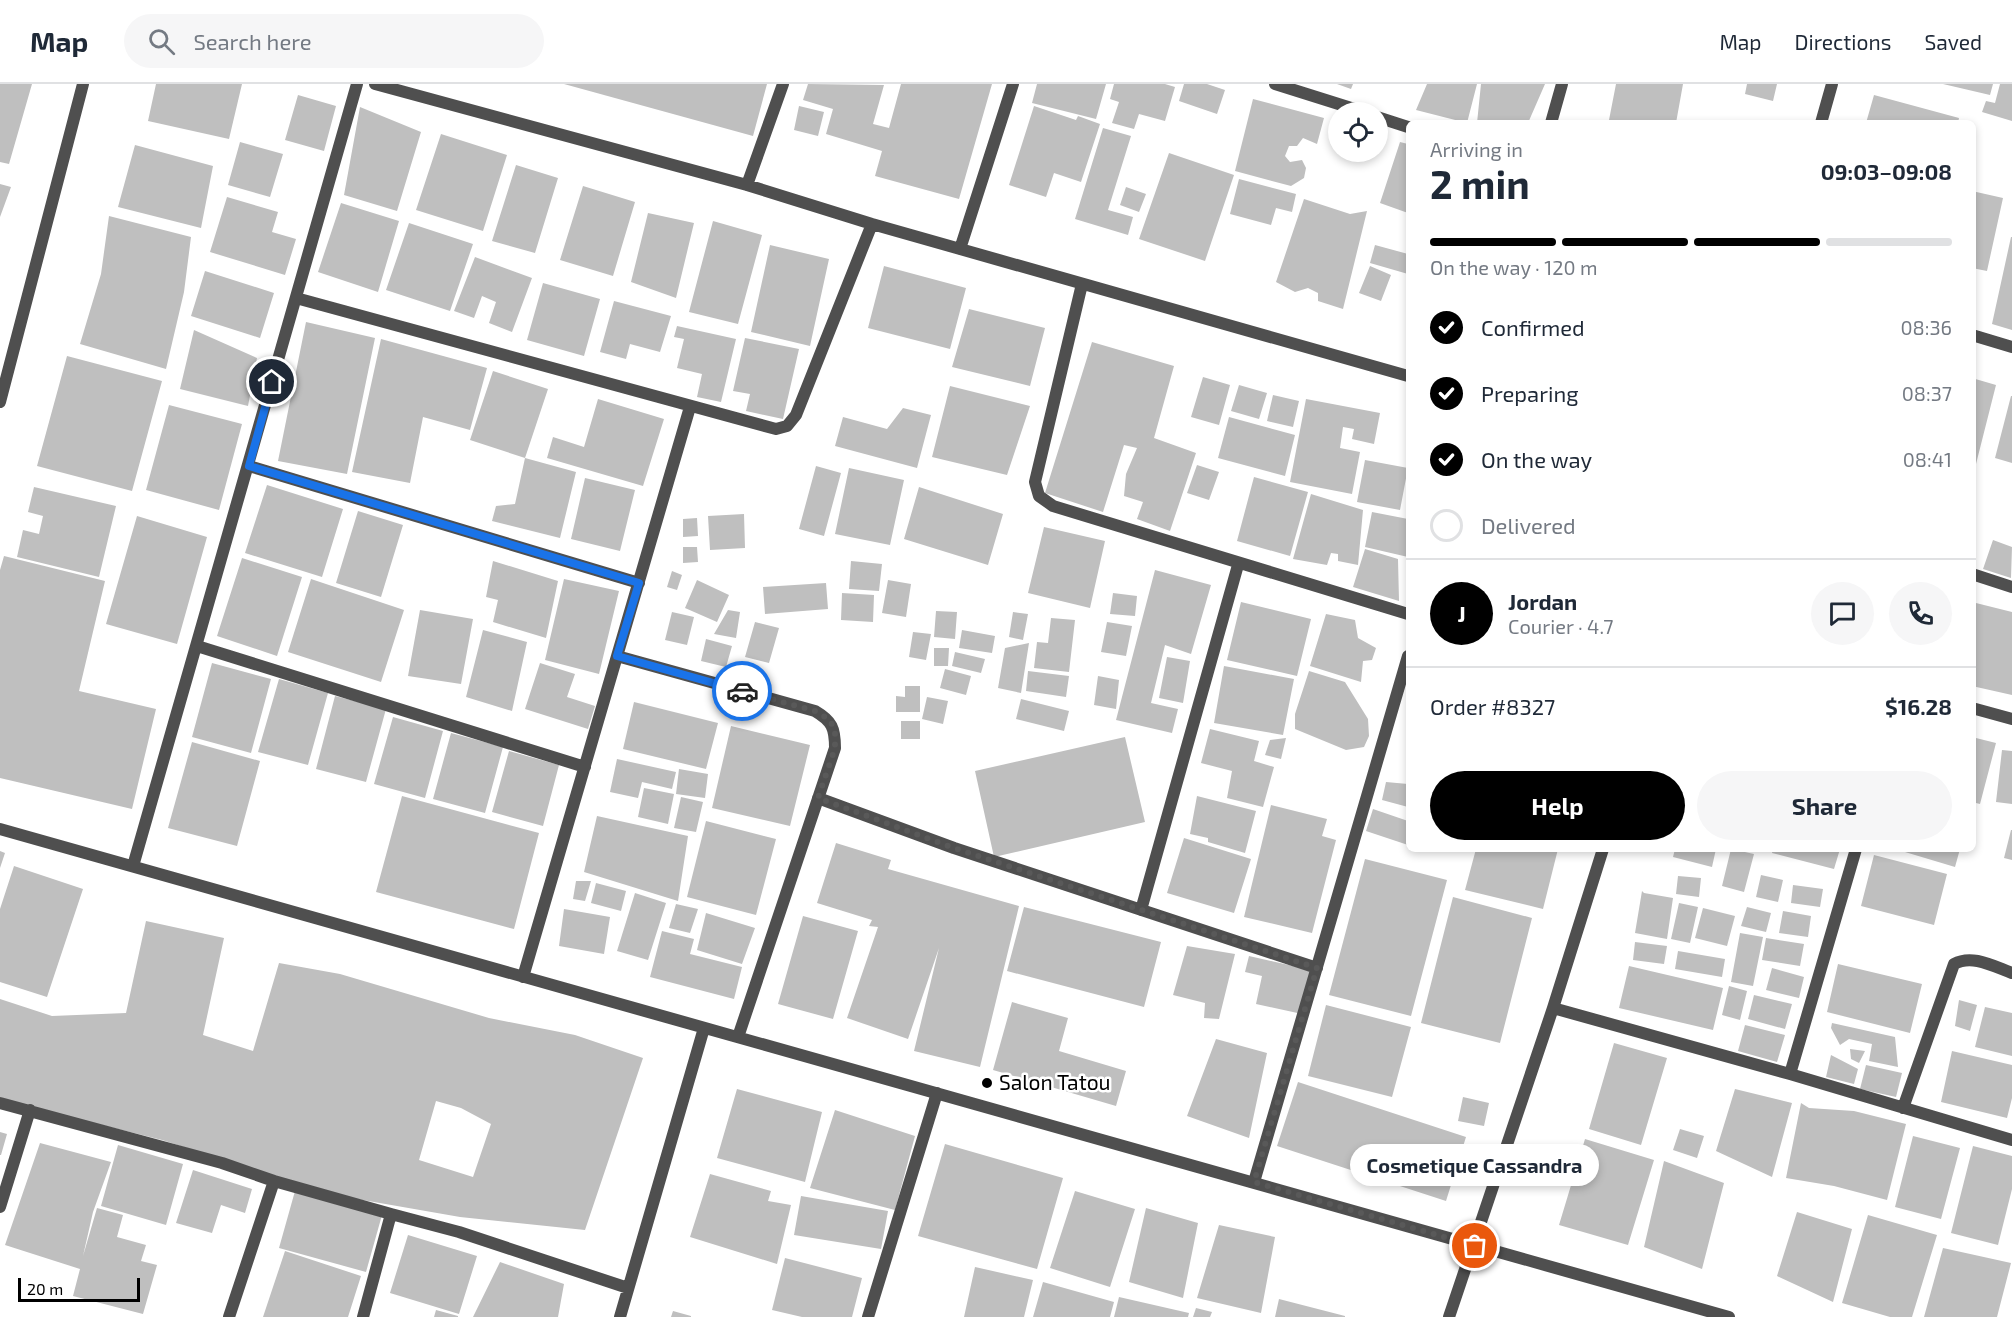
<!DOCTYPE html>
<html lang="en">
<head>
<meta charset="utf-8">
<style>
	:root { --surface:#fff; --page:#f6f6f7; --text:#1f2937; --muted:#747a83; --line:#e0e1e3; --accent:#000 }
	body { margin:0; font-family:"Exo 2",sans-serif; background:var(--page); color:var(--text); height:100vh; display:flex; flex-direction:column; font-size:22px; white-space:nowrap }
	* { box-sizing:border-box; margin:0 }
	p { font-size:20px; color:var(--muted) }
	.icon { flex:none; width:33px; height:33px; fill:none; stroke:currentColor; stroke-width:2; stroke-linecap:round; stroke-linejoin:round }
	.map { position:relative; flex:1; overflow:hidden }
	.panel { position:absolute; left:1406px; top:36px; width:570px; height:732px; display:flex; flex-direction:column; background:var(--surface); border-radius:9px; box-shadow:0 3px 9px #0003 }
	.panel>* { flex:none }
	.fabs { position:absolute; left:1328px; top:18px; display:grid; gap:12px }
	.fabs a { display:grid; place-items:center; width:60px; height:60px; border-radius:50%; background:var(--surface); box-shadow:0 3px 9px #0003; font-size:30px }
	.scale { position:absolute; left:18px; bottom:15px; width:122px; box-sizing:border-box; padding-left:6px; border:3px solid #000; border-top:0; font-size:16px; line-height:21px; white-space:nowrap; color:#000; -webkit-text-stroke:4px #fff; paint-order:stroke }
	.pin { position:absolute; display:grid; place-items:center; width:51px; height:51px; color:#fff; margin:-26px; border:3px solid #fff; border-radius:50%; box-shadow:0 2px 6px #0007 }
	.courier { position:absolute; display:grid; place-items:center; width:60px; height:60px; margin:-30px; border:4px solid #1a73e8; border-radius:50%; background:#fff; color:#222; box-shadow:0 2px 8px #0007 }
	.bubble { position:absolute; height:42px; border-radius:21px; background:var(--surface); box-shadow:0 3px 9px #0003; font-size:20px; font-weight:700; line-height:42px; text-align:center }
	.head em { font-style:normal; font-weight:700 }
	.head div { display:flex; flex-direction:column-reverse }
	.head { display:flex; align-items:center; justify-content:space-between; height:102px; padding:0 24px }
	h1 { font-size:39px; font-weight:700; line-height:45px }
	.bar { display:grid; grid-template-columns:repeat(4,1fr); gap:9px 6px; align-content:center; height:72px; padding:0 24px }
	.bar i { height:8px; border-radius:4px; background:var(--line) }
	.bar .selected { background:var(--accent) }
	.bar p { grid-column:span 4 }
	.line { display:flex; align-items:center; gap:15px; padding:0 24px; border-top:2px solid var(--line) }
	.line div { flex:1 }
	.round { display:grid; place-items:center; flex:none; width:63px; height:63px; border-radius:32px; background:var(--page) }
	ol { padding:0 24px; list-style:none }
	li { display:flex; align-items:center; gap:18px; height:66px }
	li p { margin-inline-start:auto }
	li .icon { padding:6px; border-radius:50%; background:var(--accent); color:#fff; stroke-width:4 }
	li:last-child { color:var(--muted) }
	li i { width:33px; height:33px; border:3px solid var(--line); border-radius:50% }
	.action { display:flex; gap:12px; margin-top:auto; padding:12px 24px }
	.action a { flex:1; height:69px; border-radius:36px; background:var(--accent); color:#fff; font-size:24px; font-weight:700; line-height:69px; text-align:center }
	.action a+a { background:var(--page); color:var(--text) }
	header { display:flex; align-items:center; gap:36px; box-sizing:border-box; height:84px; padding:0 30px; background:var(--surface); border-bottom:2px solid var(--line) }
	header strong { font-size:28px }
	nav { display:flex; gap:33px; margin-inline-start:auto; font-size:21px }
	.search { width:420px; height:54px; background:var(--page); display:flex; align-items:center; gap:15px; box-sizing:border-box; padding:0 21px; border-radius:33px; color:var(--muted); font-size:22px }
	.map>svg:first-child { display:block }
</style>
</head>
<body>
<header>
<strong>Map</strong>
<div class="search"><svg class="icon" aria-label="search" viewBox="0 0 24 24"><circle cx="10" cy="10" r="6"/><path d="M15 15l6 6"/></svg>Search here</div>
<nav><a>Map</a><a>Directions</a><a>Saved</a></nav>
</header>
<div class="map">
<svg width="2012" height="1233" viewBox="0 0 2012 1233">
	<rect width="100%" height="100%" fill="#fff"/>
	<!-- building -->
	<path fill="#bfbfbf" fill-rule="evenodd" d="M0,0h32l-23,80 -9,-2z
		M156,0h86l-13,55 -81,-18z
		M564,0h203l-14,52z
		M808,0l76,1 -11,39 16,4 12,-44h91l-33,115 -84,-23 7,-25 -56,-17 7,-25 -30,-9z
		M1037,0h69l-10,35 -64,-16z
		M1114,0h51l10,3 -10,34 -26,-7 -5,15 -22,-6 7,-21 -9,-3z
		M1184,0h23l18,6 -8,24 -38,-13z
		M1337,0h16l-2,5z
		M1427,0h50l-10,39 -51,-13z
		M1481,0h64l-17,39h-51z
		M1616,0h67l-7,39h-51l-16,-3z
		M1747,0h30l-4,17 -28,-7z
		M1943,0h50l-3,11z
		M2000,0h12v37l-30,-9 4,-11 9,2z
		M298,11l38,11 -12,45 -39,-11z
		M1874,11l85,23 -1,5h-92z
		M1253,15l71,19 -7,26 -14,-6 -6,8h-8l-4,10 5,6 12,-2 4,8 -2,10 -13,8 -56,-15z
		M799,22l25,6 -6,24 -24,-6z
		M1034,22l42,14 2,-4 22,8 -19,58 -27,-9 -8,24 -37,-12z
		M360,23l61,25 -24,79 -53,-16z
		M1103,44l28,8 -23,74 25,7 -5,18 -53,-16z
		M441,50l66,21 -24,76 -67,-21z
		M240,58l43,12 -13,43 -42,-12z
		M1400,58l8,2v69l-28,-10z
		M135,61l78,21 -12,62 -83,-21z
		M1169,69l65,22 -29,86 -66,-22z
		M516,81l42,13 -23,75 -43,-12z
		M1239,95l57,15 -4,18 -16,-4 -5,17 -41,-11z
		M0,100l11,3 -11,30z
		M583,102l52,16 -22,74 -53,-16z
		M1126,103l20,7 -7,18 -19,-7z
		M1972,107l31,7 -16,73 -15,-3z
		M227,113l51,15 -6,20 24,7 -11,36 -75,-23z
		M1304,115l46,15 17,-3 -24,98 -25,-8v-8l-10,-5 -13,4 -19,-10z
		M341,119l58,18 -21,71 -60,-20z
		M648,129l46,10 -18,75 -45,-16z
		M109,132l82,21 -7,55 -18,77 -86,-25 21,-70z
		M713,137l49,14 -24,89 -49,-12z
		M409,139l64,21 -23,67 -64,-21z
		M2011,153h1v93l-20,-6z
		M770,161l59,14 -19,87 -59,-14z
		M1375,161l33,9v20l-38,-11z
		M475,173l57,21 -20,54 -23,-9 7,-21 -14,-6 -8,22 -20,-7z
		M884,182l82,22 -16,61 -82,-21z
		M1370,182l21,9 -10,26 -22,-8z
		M205,187l69,22 -14,45 -69,-22z
		M543,199l57,16 -16,57 -57,-16z
		M614,217l57,15 -11,36 -30,-8 -4,15 -26,-7z
		M969,225l76,19 -15,58 -78,-19z
		M306,238l69,16 -28,136 -69,-13z
		M677,242l59,13 -15,63 -24,-5 5,-23 -25,-6 7,-29 -10,-2z
		M194,246l63,28 -9,48 -68,-17z
		M745,254l54,11 -16,70 -37,-8 4,-17 -17,-3z
		M381,255l106,29 -17,62 -47,-13 -13,66 -58,-11z
		M1092,258l82,24 -20,72 42,15 -26,78 -33,-12 6,-17 -19,-6 2,-22 11,-26 -13,-3 -21,67 -58,-19z
		M67,272l95,25 -30,110 -95,-25z
		M493,287l55,18 -23,69 51,14 -16,66 -68,-17 4,-15 19,-2 10,-46 -55,-18z
		M1203,293l27,8 -11,40 -28,-8z
		M1972,294l24,7 -20,79 -4,-1z
		M1239,301l28,8 -8,26 -28,-8z
		M950,302l80,20 -23,69 -75,-18z
		M1273,311l26,6 -6,26 -26,-6z
		M2011,312h1v67l-17,-5z
		M598,315l66,20 -21,67 -96,-28 6,-21 31,10z
		M1306,315l74,14 -6,31 -22,-5 2,-10 -11,-2 -3,21 20,4 -8,42 -62,-12z
		M169,321l73,19 -23,86 -73,-20z
		M903,324l28,7 -14,53 -82,-22 8,-29 44,12z
		M1229,333l66,18 -10,41 -67,-18z
		M1365,376l43,8 -8,42 -43,-8z
		M1197,381l22,7 -10,28 -22,-7z
		M816,382l25,7 -17,63 -25,-7z
		M849,384l55,12 -14,65 -55,-11z
		M1254,393l54,15 -18,64 -53,-15z
		M585,394l50,12 -15,61 -49,-12z
		M267,401l76,24 -21,68 -77,-24z
		M34,403l82,19 -17,71 -82,-20 6,-27 16,4 4,-18 -15,-4z
		M919,403l84,27 -15,51 -84,-26z
		M1311,410l52,16 -5,55 -20,-4v-7l-7,-1 -4,12 -34,-6z
		M358,427l45,14 -22,72 -45,-14z
		M1372,428l36,7v38l-43,-10z
		M744,430l1,34 -35,2 -2,-34z
		M137,432l70,21 -30,107 -71,-20z
		M697,434l1,18 -15,1v-18z
		M1044,443l61,14 -15,67 -62,-15z
		M1993,456l19,7 -1,31 -28,-9z
		M683,463h14l1,15 -15,1z
		M1365,465l33,10 1,42 -46,-14z
		M4,472l101,25 -26,110 77,18 -24,100 -132,-31v-208z
		M242,474l60,19 -25,79 -60,-20z
		M493,477l65,20 -12,57 -53,-16 5,-22 -12,-3z
		M851,477l31,3 -3,27 -30,-2z
		M1155,486l56,15 -20,69 -26,-9 -14,58 27,6 -6,24 -56,-13z
		M672,487l10,4 -5,15 -10,-3z
		M311,495l93,31 -23,72 -93,-30z
		M564,495l55,12 -20,83 -54,-14z
		M697,496l32,15 -12,27 -32,-14z
		M888,496l23,4 -5,33 -24,-4z
		M826,499l2,26 -63,5 -2,-27z
		M842,509l32,2 -1,27 -32,-2z
		M1113,509l24,3 -2,20 -25,-2z
		M1241,518l70,17 -14,57 -70,-16z
		M1972,518l40,10v83l-40,-9z
		M420,526l53,9 -12,65 -53,-8z
		M728,526l12,2 -4,26 -22,-4z
		M936,527l21,1 -2,27 -21,-2z
		M672,528l22,5 -7,28 -22,-5z
		M1013,528l15,2 -5,26 -14,-3z
		M1326,530l29,6 3,18 18,10 -4,12 -9,1 -2,21 -51,-16z
		M1051,534l24,2 -6,52 -35,-4 3,-26 11,1z
		M755,538l24,6 -10,35 -24,-6z
		M1107,538l25,4 -6,30 -25,-4z
		M483,546l44,12 -15,69 -46,-14z
		M962,546l33,6 -3,17 -33,-5z
		M913,548l18,2 -5,26 -17,-3z
		M706,555l26,7 -6,21 -25,-6z
		M1029,559l-8,50 -23,-5 7,-40z
		M934,564h15l-1,18h-14z
		M955,568l30,7 -4,14 -29,-7z
		M1167,573l23,4 -7,42 -24,-5z
		M212,579l59,16 -20,74 -59,-16z
		M540,579l35,11 -8,23 28,9 -7,23 -63,-20z
		M1224,582l70,13 -11,56 -69,-12z
		M945,585l26,7 -5,19 -26,-7z
		M1028,587l41,5 -3,21 -40,-6z
		M1309,587l36,11 23,37 1,17 -5,11 -18,3 -51,-21v-15z
		M1098,592l21,4 -3,29 -22,-4z
		M279,595l49,14 -20,72 -50,-13z
		M905,602h15v26h-24v-16l9,1z
		M335,612l51,13 -20,73 -50,-13z
		M927,613l21,4 -5,23 -21,-5z
		M1021,615l48,12 -5,20 -48,-12z
		M634,618l84,21 -12,46 -83,-20z
		M393,633l50,14 -18,67 -51,-14z
		M901,637h19v18h-19z
		M731,642l79,19 -20,81 -78,-18z
		M1210,645l49,12 -5,20 20,6 -11,40 -36,-9 5,-27 -31,-8z
		M451,649l52,14 -18,66 -52,-14z
		M1125,653l20,85 -151,35 -19,-86z
		M1972,653l24,6 -16,61 -8,-2z
		M1286,654l-5,21 -16,-4 5,-15z
		M192,658l68,19 -23,85 -69,-18z
		M2002,666l10,1v53l-16,-2z
		M509,667l50,14 -16,61 -51,-14z
		M617,675l59,13 -4,17 -30,-7 -4,16 -28,-6z
		M679,685l29,5 -3,24 -29,-4z
		M1386,698l22,2v23l-26,-7z
		M644,704l30,6 -6,30 -30,-7z
		M402,712l137,37 -25,96 -138,-37z
		M1197,712l59,15 -11,42 -37,-11v-4l-18,-4z
		M681,713l22,5 -7,30 -22,-4z
		M1271,721l56,14 -5,17 14,4 -24,93 -68,-16z
		M1373,725l35,12v24l-42,-14z
		M597,732l91,20 -10,65 -94,-29z
		M706,737l70,18 -20,76 -69,-18z
		M2011,746h1v30l-8,-2z
		M1184,754l67,21 -17,54 -67,-20z
		M836,759l55,17 -3,9 131,37 -39,161 -66,-16 25,-103 -31,91 -61,-21 31,-91 -9,-1 3,-6 -55,-17z
		M1476,765h82l-15,60 -78,-19z
		M1675,765h41l-4,18 -39,-10z
		M1731,765l23,5 -10,38 -22,-6z
		M1773,765h67l-6,20 -62,-16z
		M1895,765h65l-5,18z
		M0,767l5,2 -5,15z
		M1874,771l73,19 -13,51 -73,-19z
		M1365,775l82,21 -36,136 -82,-21z
		M14,782l69,23 -36,108 -47,-15v-73z
		M1761,791l22,5 -5,22 -22,-5z
		M1678,792l23,2 -2,19 -23,-3z
		M576,797h15l-6,20 -12,-2z
		M596,799l30,8 -5,20 -30,-8z
		M1793,801l30,4 -3,18 -29,-4z
		M1642,807l2,2 29,5 -6,41 -32,-6z
		M635,809l31,10 -18,57 -31,-9z
		M1453,813l79,21 -32,125 -79,-20z
		M1679,819l19,4 -8,36 -19,-4z
		M676,820l22,5 -8,24 -21,-5z
		M1024,823l137,35 -17,65 -137,-36z
		M1747,823l24,6 -5,19 -25,-6z
		M1703,824l32,8 -8,30 -32,-8z
		M564,825l46,8 -6,37 -45,-8z
		M1783,827l28,5 -3,21 -29,-4z
		M706,829l49,15 -13,36 -45,-14z
		M803,832l55,15 -25,88 -55,-15z
		M146,837l78,17 -21,97 50,16 26,-88 61,11 149,44 86,17 68,23 -58,172 -125,-13 -126,-22 -172,-55 -144,-36 -18,-7v-98l52,17 74,-3zM436,1017l25,7 30,16 -18,53 -54,-17z
		M662,847l32,8 -4,15 52,13 -8,32 -84,-22z
		M1740,849l23,4 -10,49 -22,-4z
		M1766,854l38,6 -4,22 -38,-6z
		M1635,858l32,4 -3,18 -31,-4z
		M1187,862l48,8 -16,65 -15,-1 1,-15 -32,-8z
		M1678,867l47,8 -3,18 -47,-8z
		M1249,872l62,14 -9,44 -46,-10 6,-28 -17,-4z
		M1838,880l84,20 -12,49 -83,-21z
		M1629,882l94,22 -10,42 -94,-22z
		M1772,884l32,9 -5,21 -33,-8z
		M1729,902l18,5 -7,29 -18,-5z
		M1754,911l38,9 -7,25 -37,-10z
		M1959,916l18,5 -7,26 -15,-5z
		M1012,918l56,16 -9,33 67,20 -10,35 -123,-36z
		M1326,921l85,22 -19,70 -84,-21z
		M1985,923l27,6v43l-37,-9z
		M1832,939l63,14 3,30 -29,-6 3,-17 -23,-5 -9,6 -9,-17z
		M1745,941l40,10 -8,27 -39,-11z
		M1216,955l51,14 -18,85 -62,-22z
		M1614,959l53,15 -26,87 -52,-16z
		M1850,965l15,2 -6,12 -8,-4z
		M1952,967l60,14v33l-5,20 -66,-16z
		M1831,971l27,14 -4,15 -28,-7z
		M1866,981l36,8 -6,24 -36,-8z
		M1298,998l168,55 -20,64 -169,-55z
		M737,1005l85,23 -17,70 -88,-24z
		M1735,1005l57,14 -20,74 -56,-26z
		M1463,1013l26,6 -5,23 -26,-5z
		M1801,1019l8,5 45,3 52,13 -19,76 -53,-14 -48,-8z
		M835,1026l80,26 -20,74 -85,-22z
		M1680,1045l24,7 -7,22 -24,-8z
		M0,1048l7,2 -6,21h-1z
		M1913,1052l47,12 -19,71 -46,-12z
		M1585,1055l69,21 -26,85 -69,-20z
		M40,1059l71,19 -18,50 -10,44 14,-48 26,7 -6,22 29,8 -5,16 16,4 -14,49 -70,-18 7,-27 -75,-24z
		M945,1060l118,34 -26,91 -119,-33z
		M118,1061l65,19 -17,61 -65,-19z
		M1973,1062l39,10v33l-14,56 -47,-12z
		M1664,1077l60,22 -22,86 -58,-22z
		M193,1086l59,19 -7,24 -24,-8 -9,28 -36,-10z
		M710,1090l61,17 -3,10 23,4 -14,59 -87,-27z
		M295,1107l87,24 -16,57 -87,-24z
		M1075,1107l60,18 -25,78 -60,-19z
		M801,1112l87,15 -7,38 -87,-14z
		M1146,1124l52,15 -15,75 -54,-16z
		M1797,1128l55,17 -19,73 -56,-26z
		M1868,1131l69,20 -25,82h-22l-48,-14z
		M1219,1141l56,12 -14,76 -64,-15z
		M408,1151l69,21 -18,58 -69,-21z
		M1943,1164l68,15 -14,54h-73z
		M285,1167l76,25 -13,41h-85z
		M785,1174l77,20 -10,39h-50l-30,-7z
		M500,1178l64,22 -6,33h-85z
		M975,1183l58,13 -9,37h-60z
		M1043,1198l71,20 -4,15h-77z
		M1119,1213l70,16 -1,4h-74z
		M1279,1215l66,17v1h-70z
		M1196,1224l16,4 -2,5h-17z
		M436,1226l22,6v1h-24z
		M673,1227l18,5v1h-20z"/>
	<g fill="none" stroke-linecap="round" stroke-linejoin="round">
		<!-- street -->
		<path stroke="#4f4f4f" stroke-width="12" d="M375,0l372,101 125,39 536,152
			M1275,0l89,28
			M1377,33l31,10
			M1551,39l11,-39
			M1821,39l11,-39
			M747,101l36,-101
			M960,165l53,-165
			M1082,200l-47,198 4,14 14,10 355,108
			M296,214l480,131 11,-3 9,-11 76,-191
			M1972,251l40,12
			M0,318l83,-318
			M249,382l390,117
			M1972,490l40,13
			M197,562l388,121
			M617,572l198,55c17,10 20,17 20,37l-97,289
			M1972,624l40,11
			M818,714l136,50 363,120
			M0,745l1729,488
			M133,782l224,-782
			M1141,826l97,-345
			M523,893l167,-570
			M1553,924l237,66 222,66
			M1790,990l66,-225
			M0,1019l222,60 52,18 117,33
			M1903,1024l51,-144c18,-10 39,2 58,9
			M1254,1098l154,-526
			M0,1123l30,-97
			M229,1233l45,-136
			M363,1233l28,-103 68,18 169,56
			M620,1233l84,-289
			M868,1233l69,-224
			M1449,1233l104,-309 50,-159"/>
	</g>
	<g fill="none" stroke-linecap="round" stroke-linejoin="round">
		<!-- done -->
		<path stroke="#595959" stroke-width="6" stroke-dasharray="0 10.8" d="M742,607l73,20 15,9 5,11v17l-17,50 136,50 363,120 -63,214 221,64"/>
		<!-- route -->
		<path stroke="#1a73e8" stroke-width="8" d="M272,298l-23,84 390,117 -22,73 125,35"/>
	</g>
	<!-- markers -->
	<circle fill="#000" stroke="#fff" stroke-width="2" cx="987" cy="999" r="6"/>
	<g text-anchor="middle" stroke-width="5" stroke-linejoin="round" paint-order="stroke">
		<!-- poi labels -->
		<g font-size="21" fill="#000" stroke="#fff" text-anchor="start">
			<text x="999" y="1006">Salon Tatou</text>
		</g>
	</g>
</svg>
<div class="fabs">
<a><svg class="icon" aria-label="locate" viewBox="0 0 24 24"><circle cx="12" cy="12" r="6"/><path d="M12 2v4M12 18v4M2 12h4M18 12h4"/></svg></a>
</div>
<div class="scale">20 m</div>
<div class="pin" style="left:1475px;top:1162px;background:#ea580c"><svg class="icon" aria-label="bag" viewBox="0 0 24 24"><path d="M5 8h14l-1 12H6zM9 8a3 3 0 0 1 6 0"/></svg></div>
<div class="pin" style="left:272px;top:298px;background:#1f2937"><svg class="icon" aria-label="home" viewBox="0 0 24 24"><path d="M3 11l9-7 9 7M6 9v11h12V9"/></svg></div>
<div class="courier" style="left:742px;top:607px"><svg class="icon" aria-label="car" viewBox="0 0 24 24"><path d="M5 17H2v-5l4-1 3-4h7l3 4 3 1v5h-3M9 17h6M6 11h13"/><circle cx="7" cy="17" r="2"/><circle cx="17" cy="17" r="2"/></svg></div>
<div class="bubble" style="left:1350px;top:1060px;width:249px">Cosmetique Cassandra</div>
<section class="panel">
<div class="head"><div><h1>2 min</h1><p>Arriving in</p></div><em>09:03–09:08</em></div>
<div class="bar"><i class="selected"></i><i class="selected"></i><i class="selected"></i><i></i><p>On the way · 120 m</p></div>
<ol>
<li><svg class="icon" aria-label="check" viewBox="0 0 24 24"><path d="M5 12l5 5 9-10"/></svg>Confirmed<p>08:36</p></li>
<li><svg class="icon" aria-label="check" viewBox="0 0 24 24"><path d="M5 12l5 5 9-10"/></svg>Preparing<p>08:37</p></li>
<li><svg class="icon" aria-label="check" viewBox="0 0 24 24"><path d="M5 12l5 5 9-10"/></svg>On the way<p>08:41</p></li>
<li><i></i>Delivered</li>
</ol>
<div class="line" style="height:108px"><b class="round" style="background:var(--accent);color:#fff">J</b><div><b>Jordan</b><p>Courier · 4.7</p></div><a class="round"><svg class="icon" aria-label="chat" viewBox="0 0 24 24"><path d="M4 5h16v11H9l-5 4z"/></svg></a><a class="round"><svg class="icon" aria-label="phone" viewBox="0 0 24 24"><path d="M5 4h4l2 5-3 2q2 4 5 5l2-3 5 2v4C11 20 4 13 5 4z"/></svg></a></div>
<div class="line" style="height:78px"><div>Order #8327</div><b>$16.28</b></div>
<div class="action"><a>Help</a><a>Share</a></div>
</section>
</div>
</body>
</html>
